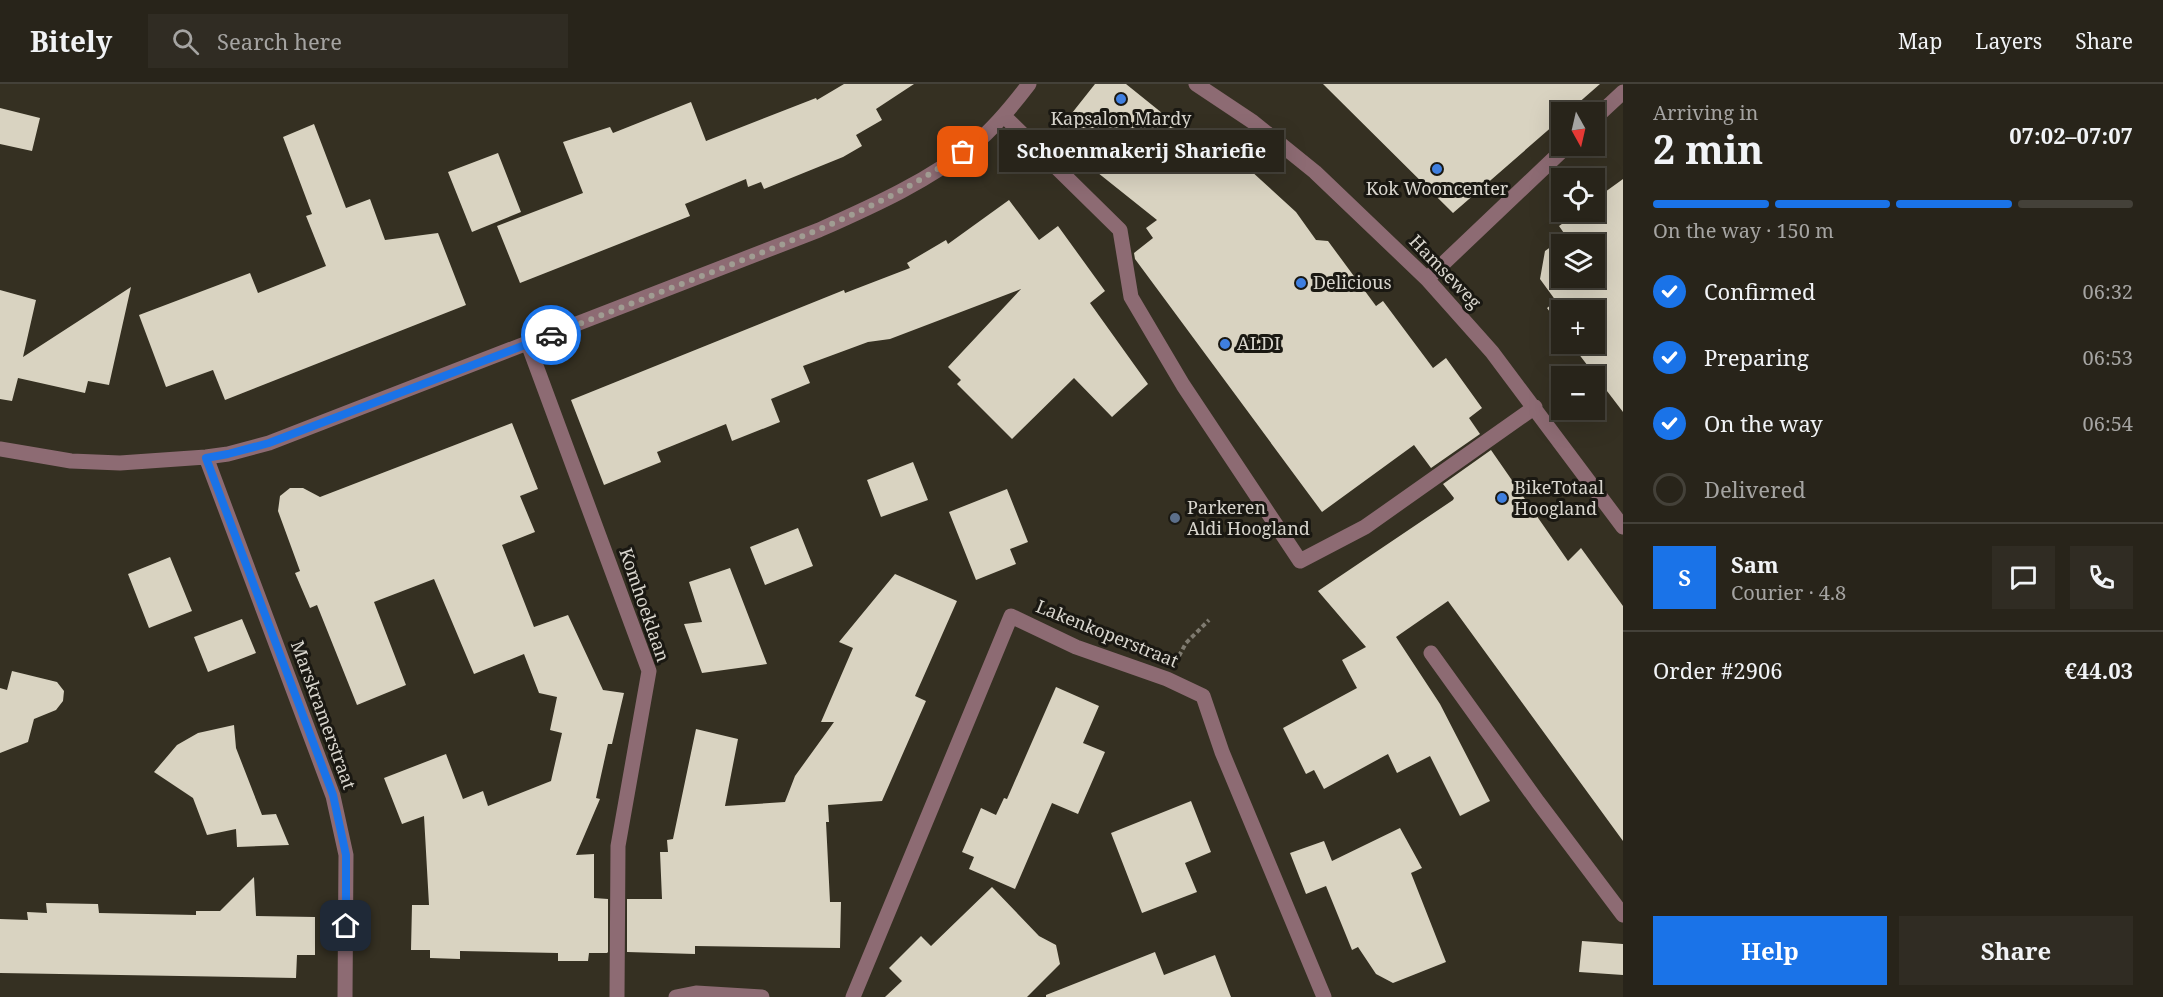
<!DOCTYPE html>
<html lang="en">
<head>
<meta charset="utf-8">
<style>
	:root { --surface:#28241a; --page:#302c23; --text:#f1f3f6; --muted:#a5a4a2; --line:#444139; --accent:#1a73e8 }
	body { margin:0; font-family:"Noto Serif",serif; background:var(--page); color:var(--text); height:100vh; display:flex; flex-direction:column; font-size:22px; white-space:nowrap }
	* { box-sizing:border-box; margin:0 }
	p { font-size:20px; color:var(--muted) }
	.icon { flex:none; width:33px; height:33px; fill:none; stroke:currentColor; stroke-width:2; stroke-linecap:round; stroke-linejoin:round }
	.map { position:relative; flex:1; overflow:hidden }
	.panel { display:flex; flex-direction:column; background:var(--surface); width:540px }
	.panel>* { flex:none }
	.needle { width:39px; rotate:172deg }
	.fabs { position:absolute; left:1551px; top:18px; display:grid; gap:12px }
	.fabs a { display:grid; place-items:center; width:54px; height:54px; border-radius:0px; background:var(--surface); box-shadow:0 6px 24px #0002,0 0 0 2px var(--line); font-size:30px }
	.pin { position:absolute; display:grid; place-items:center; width:51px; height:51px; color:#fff; margin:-26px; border-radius:12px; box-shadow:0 3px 9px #0006 }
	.courier { position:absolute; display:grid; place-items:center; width:60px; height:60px; margin:-30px; border:4px solid #1a73e8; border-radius:50%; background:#fff; color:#222; box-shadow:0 2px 8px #0007 }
	.bubble { position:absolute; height:42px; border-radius:0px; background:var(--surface); box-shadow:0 6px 24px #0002,0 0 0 2px var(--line); font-size:20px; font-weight:700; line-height:42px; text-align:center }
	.head em { font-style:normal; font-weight:700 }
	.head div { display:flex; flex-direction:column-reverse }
	.head { display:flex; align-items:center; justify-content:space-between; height:102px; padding:0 30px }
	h1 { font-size:39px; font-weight:700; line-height:45px }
	.bar { display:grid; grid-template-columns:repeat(4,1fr); gap:9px 6px; align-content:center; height:72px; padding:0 30px }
	.bar i { height:8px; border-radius:4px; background:var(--line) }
	.bar .selected { background:var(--accent) }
	.bar p { grid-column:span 4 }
	.line { display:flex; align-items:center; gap:15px; padding:0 30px; border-top:2px solid var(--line) }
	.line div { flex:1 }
	.round { display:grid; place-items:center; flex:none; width:63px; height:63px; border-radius:0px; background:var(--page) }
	ol { padding:0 30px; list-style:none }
	li { display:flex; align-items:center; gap:18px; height:66px }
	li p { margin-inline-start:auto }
	li .icon { padding:6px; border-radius:50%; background:var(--accent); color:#fff; stroke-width:4 }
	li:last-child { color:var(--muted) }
	li i { width:33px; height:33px; border:3px solid var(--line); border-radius:50% }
	.cta { display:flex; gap:12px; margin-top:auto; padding:12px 30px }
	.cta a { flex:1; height:69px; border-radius:0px; background:var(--accent); color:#fff; font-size:24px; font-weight:700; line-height:69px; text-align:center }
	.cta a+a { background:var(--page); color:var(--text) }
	header { display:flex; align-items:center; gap:36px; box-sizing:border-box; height:84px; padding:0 30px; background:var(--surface); border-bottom:2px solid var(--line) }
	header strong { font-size:28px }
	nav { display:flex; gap:33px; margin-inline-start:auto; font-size:21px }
	.search { width:420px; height:54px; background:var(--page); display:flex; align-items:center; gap:15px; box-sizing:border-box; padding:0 21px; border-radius:0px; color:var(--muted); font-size:22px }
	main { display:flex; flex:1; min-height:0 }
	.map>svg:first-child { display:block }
</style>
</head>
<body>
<header>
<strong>Bitely</strong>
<div class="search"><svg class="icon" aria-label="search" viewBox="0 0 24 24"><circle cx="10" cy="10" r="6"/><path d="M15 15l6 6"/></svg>Search here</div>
<nav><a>Map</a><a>Layers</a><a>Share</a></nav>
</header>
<main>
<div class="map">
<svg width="1623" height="913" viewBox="0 0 1623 913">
	<rect width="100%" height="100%" fill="#353022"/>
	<!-- building -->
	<path fill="#d9d3c1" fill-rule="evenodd" d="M844,0h70l-38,25 6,11 -26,15 6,11 -19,11 -79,32 -3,-7 -13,5 -2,-8 -61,25 5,12 -170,67 -23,-57 86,-33 -20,-51 47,-15 3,6 78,-31 15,39 110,-43 1,2z
		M1095,0h31l72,58 26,5 20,27 6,-4 46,42 20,28 12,1 48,65 7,-5 50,67 13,-10 36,50 -13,10 11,16 -49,34 -17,-23 -92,67 -187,-253 -1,-6 19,-15 -7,-10 11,-8 -104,-83z
		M1323,0h277l-32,28h-6v6l-109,95z
		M0,24l40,10 -8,33 -32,-7z
		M314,40l32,84 24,-9 15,41 53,-7 28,72 -241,95 -12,-30 -47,17 -27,-72 111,-42 8,20 68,-27 -20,-50 6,-2 -29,-77z
		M498,69l23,59 -49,20 -24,-60z
		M1623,95v233l-45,-59 1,-1 -6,-8h21v-34h-32v18l-15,-20 9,-7 -16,-22 5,-28 21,-15 -7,-10 20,-14h15v-12zM1562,160h32v34h-32z
		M1009,116l30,40 19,-14 47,65 -15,12 58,81 -36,33 -38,-39 -62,61 -55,-55 4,-4 -13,-13 73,-78 -131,50 -22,3 -65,24 7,17 -39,16 9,23 -48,19 -6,-17 -69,28 4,10 -57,23 -33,-85 273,-110 1,3 65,-25 -3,-5 39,-23 2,4z
		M131,203l-22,98 -21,-4 -3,12 -67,-15 -6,23 -12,-2v-109l36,10 -13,57z
		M512,339l26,66 -18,7 15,36 -33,13 32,82 34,-12 35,75 21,3 -12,51h-4l-12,54 4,1 -24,56 18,-1v44l14,1v53l-1,1h-18l-1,8h-30v-8l-98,-2v8l-30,-1v-8h-19l1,-45h17l-5,-89 -22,8 -18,-46 62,-24 17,45 20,-8 5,15 63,-25 11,-48 -12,-3 7,-33 -18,-4 -15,-39 -50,20 -40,-95 -60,23 32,83 -49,20 -40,-100 -7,3 -15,-35 5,-2 -22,-60 2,-15 10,-8h13l17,9z
		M1491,366l77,111 13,-13 42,58v235l-175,-240 -52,36 44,67 50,97 -30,15 -30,-60 -33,17 -9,-19 -64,35 -10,-19 -8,4 -23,-46 74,-40 -15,-28 24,-13 -48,-56 135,-91 1,-2 -11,-14z
		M913,378l15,38 -47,17 -14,-37z
		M1007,405l21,53 -18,7 6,15 -40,16 -27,-68z
		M798,444l15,38 -48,19 -15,-38z
		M170,473l22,54 -43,17 -21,-54z
		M730,484l37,96 -65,9 -18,-49 18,-2 -13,-40z
		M895,490l62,27 -42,95 11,5 -44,100 -54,4 1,17h-3l4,80h11l-1,46 -145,-2v8l-68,-2v-53h35l-2,-47h8l-1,-12 6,-1 23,-110 42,10 -13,67 60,-4 10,-26 39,-54h-13l32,-74 -14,-6z
		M242,535l14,34 -48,19 -14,-35z
		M12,587l45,11 7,9 -1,10 -7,9 -22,9 -6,23 -28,11v-65l7,2z
		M1056,603l43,19 -16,37 22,9 -27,62 -26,-11 -37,86 -46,-20 5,-12 -12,-5 19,-44 15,7 8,-17 3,1z
		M234,641l2,23 26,67 14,-1 13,31 -52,2 -1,-18 -29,6 -14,-37 -39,-26 23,-27 21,-12z
		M1191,717l20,51 -26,11 12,29 -55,21 -31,-80z
		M1400,744l22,40 -11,5 35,89 -53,21 -17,-9 -18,-27 -6,3 -26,-64 -20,8 -16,-41 34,-12 8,20z
		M254,793l2,39 59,1v38h-18l-1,23 -296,-5v-54l28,1 -1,-8 20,1 -1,-10 52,1 1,9 97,2v-4h24z
		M992,803l47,49 17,9 4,19 -33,33h-142l17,-16 -13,-13 32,-32 10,10z
		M1582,857l41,3v31l-44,-3z
		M1155,868l9,23 51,-20 16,42h-185v-2z"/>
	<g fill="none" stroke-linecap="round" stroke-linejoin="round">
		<!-- path -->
		<path stroke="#7f7b70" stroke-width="4" stroke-dasharray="4.5 3" stroke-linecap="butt" d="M1179,572l7,-13 23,-23"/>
		<!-- minor -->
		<path stroke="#8d6b73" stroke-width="15" d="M1196,0l57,38 62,50 112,107 65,73 131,175
			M1004,32l116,114 11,67 52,88 117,176 65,-34 170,-120
			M1594,35l29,-27
			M1427,195l140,-133
			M528,260l121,327 -31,175 -1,151
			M0,365l71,12 49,2 86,-6 22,-3 41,-11 550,-213c54,-24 112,-50 158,-88 20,-17 36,-37 52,-58
			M206,373l127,339 13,59 -1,142
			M1431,569l107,149 85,113
			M676,913l20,-4 66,4
			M853,913l158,-381 65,31 91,32 36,17 19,56 102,245"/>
	</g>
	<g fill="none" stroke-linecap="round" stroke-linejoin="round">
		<!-- done -->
		<path stroke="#a09c92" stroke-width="6" stroke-dasharray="0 10.8" d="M551,251c64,-25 128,-50 192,-75 76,-30 153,-60 220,-108"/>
		<!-- route -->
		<path stroke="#1a73e8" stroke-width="8" d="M346,842v-71l-13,-60 -127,-337 22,-4 41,-11 282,-108"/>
	</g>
	<!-- markers -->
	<g fill="#3f7fe0" stroke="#1a1812" stroke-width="2">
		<circle cx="1121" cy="15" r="6"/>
		<circle cx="1437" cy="85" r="6"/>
		<circle cx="1301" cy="199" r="6"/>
		<circle cx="1225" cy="260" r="6"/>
		<circle cx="1502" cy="414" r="6"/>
	</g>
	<circle fill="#5c6f8a" stroke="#1a1812" stroke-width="2" cx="1175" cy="434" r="6"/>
	<g text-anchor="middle" stroke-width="6" stroke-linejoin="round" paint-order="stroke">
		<!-- poi labels -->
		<g font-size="18" fill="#d9d6ce" stroke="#1a1812" text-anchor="start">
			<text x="1121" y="41" text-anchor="middle">Kapsalon Mardy</text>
			<text x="1437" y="111" text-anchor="middle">Kok Wooncenter</text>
			<text x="1313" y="205">Delicious</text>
			<text x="1237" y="266">ALDI</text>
			<text x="1514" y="410">BikeTotaal<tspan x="1514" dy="21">Hoogland</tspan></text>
			<text x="1187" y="430">Parkeren<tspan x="1187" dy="21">Aldi Hoogland</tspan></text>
		</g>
		<!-- street labels -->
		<g font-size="18" fill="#d9d6ce" stroke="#1a1812">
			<text transform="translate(1445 188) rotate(46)" y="6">Hamseweg</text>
			<text transform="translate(644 521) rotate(71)" y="6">Komhoeklaan</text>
			<text transform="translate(1107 550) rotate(22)" y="6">Lakenkoperstraat</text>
			<text transform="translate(323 631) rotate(70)" y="6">Marskramerstraat</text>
		</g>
	</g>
</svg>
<div class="fabs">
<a><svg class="needle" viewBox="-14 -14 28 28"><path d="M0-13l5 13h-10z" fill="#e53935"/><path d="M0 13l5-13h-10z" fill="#a5a4a2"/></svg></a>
<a><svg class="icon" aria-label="locate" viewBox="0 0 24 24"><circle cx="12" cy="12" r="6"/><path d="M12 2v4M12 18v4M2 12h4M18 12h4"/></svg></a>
<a><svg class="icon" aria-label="layers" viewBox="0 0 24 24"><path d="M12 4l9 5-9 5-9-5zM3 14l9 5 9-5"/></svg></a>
<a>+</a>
<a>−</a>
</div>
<div class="pin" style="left:963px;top:68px;background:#ea580c"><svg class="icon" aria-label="bag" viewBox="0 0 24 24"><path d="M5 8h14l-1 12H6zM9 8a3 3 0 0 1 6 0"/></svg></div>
<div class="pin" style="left:346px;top:842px;background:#1f2937"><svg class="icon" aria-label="home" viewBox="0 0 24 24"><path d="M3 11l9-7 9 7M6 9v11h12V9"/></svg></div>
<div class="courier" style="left:551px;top:251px"><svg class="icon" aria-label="car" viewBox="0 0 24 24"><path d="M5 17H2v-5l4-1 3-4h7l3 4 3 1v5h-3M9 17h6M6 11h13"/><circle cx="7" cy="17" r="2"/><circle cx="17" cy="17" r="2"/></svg></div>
<div class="bubble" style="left:999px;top:46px;width:285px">Schoenmakerij Shariefie</div>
</div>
<section class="panel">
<div class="head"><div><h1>2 min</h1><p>Arriving in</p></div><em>07:02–07:07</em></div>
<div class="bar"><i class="selected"></i><i class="selected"></i><i class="selected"></i><i></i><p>On the way · 150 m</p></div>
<ol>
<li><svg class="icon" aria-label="check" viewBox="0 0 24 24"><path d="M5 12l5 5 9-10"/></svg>Confirmed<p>06:32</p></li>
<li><svg class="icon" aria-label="check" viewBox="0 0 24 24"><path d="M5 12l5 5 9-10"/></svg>Preparing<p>06:53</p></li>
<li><svg class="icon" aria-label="check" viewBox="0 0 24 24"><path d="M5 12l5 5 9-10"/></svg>On the way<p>06:54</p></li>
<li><i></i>Delivered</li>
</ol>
<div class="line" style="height:108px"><b class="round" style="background:var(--accent);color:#fff">S</b><div><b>Sam</b><p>Courier · 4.8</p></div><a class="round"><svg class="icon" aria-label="chat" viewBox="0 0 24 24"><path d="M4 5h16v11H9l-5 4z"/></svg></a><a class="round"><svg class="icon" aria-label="phone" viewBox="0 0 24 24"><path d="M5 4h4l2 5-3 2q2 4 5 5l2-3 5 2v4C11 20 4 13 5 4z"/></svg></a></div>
<div class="line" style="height:78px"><div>Order #2906</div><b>€44.03</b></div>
<div class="cta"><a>Help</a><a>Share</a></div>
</section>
</main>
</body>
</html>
